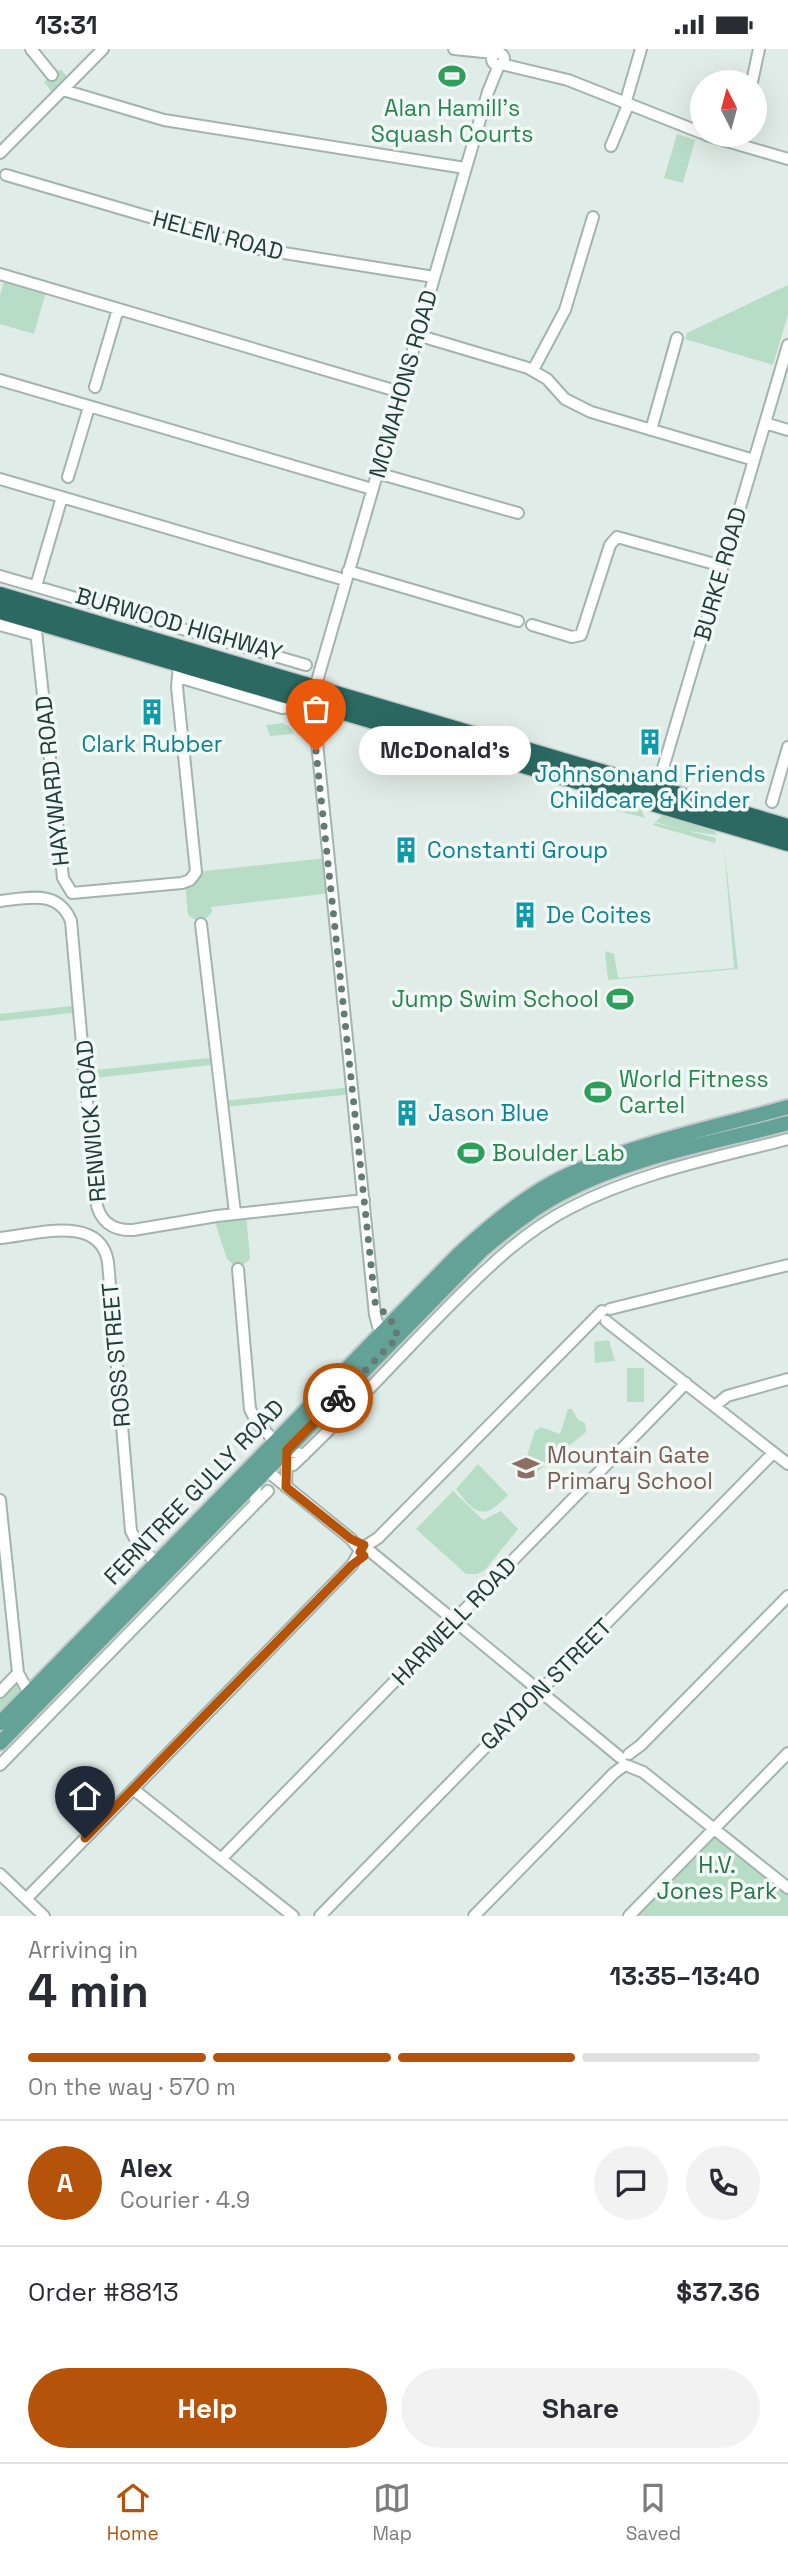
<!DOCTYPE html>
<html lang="en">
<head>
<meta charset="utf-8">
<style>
	:root { --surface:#fff; --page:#f2f2f3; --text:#2b2b33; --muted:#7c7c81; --line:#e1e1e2; --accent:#b45309 }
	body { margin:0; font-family:"Space Grotesk",sans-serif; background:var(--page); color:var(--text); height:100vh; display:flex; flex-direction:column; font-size:26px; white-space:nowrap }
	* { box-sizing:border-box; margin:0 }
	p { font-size:23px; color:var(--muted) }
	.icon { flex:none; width:38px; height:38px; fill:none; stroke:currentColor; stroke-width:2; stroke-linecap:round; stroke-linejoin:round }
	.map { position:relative; height:1867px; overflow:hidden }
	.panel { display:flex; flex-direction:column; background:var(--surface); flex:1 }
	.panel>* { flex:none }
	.needle { width:46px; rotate:354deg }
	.tools { position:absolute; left:690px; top:21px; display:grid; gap:14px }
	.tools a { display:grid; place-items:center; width:77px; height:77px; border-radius:50%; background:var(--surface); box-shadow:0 7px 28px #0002; font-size:35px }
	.pin { position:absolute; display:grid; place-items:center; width:60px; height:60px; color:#fff; margin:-72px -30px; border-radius:50% 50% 50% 0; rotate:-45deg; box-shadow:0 0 7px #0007 }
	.pin .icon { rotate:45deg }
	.courier { position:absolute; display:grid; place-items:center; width:70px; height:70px; margin:-35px; border:5px solid #b45309; border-radius:50%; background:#fff; color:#222; box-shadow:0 2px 9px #0007 }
	.bubble { position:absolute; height:49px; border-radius:24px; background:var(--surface); box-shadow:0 7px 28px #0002; font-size:23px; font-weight:800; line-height:49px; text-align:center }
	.headline em { font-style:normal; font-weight:800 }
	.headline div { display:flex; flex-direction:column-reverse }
	.headline { display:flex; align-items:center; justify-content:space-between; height:119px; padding:0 28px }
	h1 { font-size:46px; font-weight:800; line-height:52px }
	.bar { display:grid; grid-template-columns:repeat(4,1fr); gap:10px 7px; align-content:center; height:84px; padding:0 28px }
	.bar i { height:9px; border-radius:5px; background:var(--line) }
	.bar .active { background:var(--accent) }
	.bar p { grid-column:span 4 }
	.line { display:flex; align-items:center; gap:18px; padding:0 28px; border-top:2px solid var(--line) }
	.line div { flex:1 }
	.round { display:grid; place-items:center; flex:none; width:74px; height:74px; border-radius:37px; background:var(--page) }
	.cta { display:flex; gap:14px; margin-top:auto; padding:14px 28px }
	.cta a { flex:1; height:80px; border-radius:42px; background:var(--accent); color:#fff; font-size:28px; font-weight:800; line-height:80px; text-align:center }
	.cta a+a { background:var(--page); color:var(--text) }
	.status { display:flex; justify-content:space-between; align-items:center; height:49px; padding:0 35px; background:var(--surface); direction:ltr }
	.status svg { height:19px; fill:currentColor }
	.dock { display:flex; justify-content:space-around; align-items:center; height:98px; border-top:2px solid var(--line); background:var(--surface); font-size:19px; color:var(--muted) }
	.dock a { display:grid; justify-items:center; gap:4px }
	.dock .active { color:var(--accent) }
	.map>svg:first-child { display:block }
</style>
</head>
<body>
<div class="status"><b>13:31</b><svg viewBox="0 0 49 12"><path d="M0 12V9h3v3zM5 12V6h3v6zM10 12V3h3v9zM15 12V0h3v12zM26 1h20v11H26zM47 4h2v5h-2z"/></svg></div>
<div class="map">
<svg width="788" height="1867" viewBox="0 0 788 1867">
	<rect width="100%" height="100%" fill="#e0ece7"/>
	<!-- green -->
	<path fill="#b8ddc6" d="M61,20l10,13 -15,15 -12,-15z
		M677,85l18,6 -12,43 -19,-5z
		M6,226l41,13 -13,46 -34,-10v-29z
		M788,236v30l-15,50 -88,-26 2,-6z
		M283,674l9,6 1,5 -23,2 -4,-11z
		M589,745l52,16 4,8 -41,-11 -15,-8z
		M662,766l52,16 3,4 -30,-4 -32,-9z
		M655,774l61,15 -1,5 -63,-18z
		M724,797l14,123 -130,11 -3,-29 9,3 4,24 116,-10z
		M327,809l4,35 -120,14 1,5 -11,12 -13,-9 -3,-32 11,-11z
		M80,956l1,7 -81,9v-7z
		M218,1008l1,7 -133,15v-8z
		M352,1038l1,7 -129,13 -1,-6z
		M246,1163l4,47 -12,10 -11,-10 -14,-43z
		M609,1291l6,21 -20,2 -1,-21z
		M627,1319h17v34h-17z
		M568,1360h4l6,11 7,3 1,9 -52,42 -11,-6 12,-37 6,-4 19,7z
		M478,1415l30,31c-23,25 -32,21 -52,-6z
		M453,1442l30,29 18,-9 17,18 -33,41 -8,4h-11l-50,-45z
		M18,1624l11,20 -29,30v-31z
		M714,1780l74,59v28h-149l-5,-5z"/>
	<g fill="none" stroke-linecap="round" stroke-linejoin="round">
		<!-- minor casing -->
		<g stroke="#a3b4af" stroke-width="14">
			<path id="minor" d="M31,0l21,26
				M454,0l39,4
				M492 10a6 6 0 1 1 12 0a6 6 0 1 1-12 0Z
				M501,15l67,16 134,53
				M752,33l7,-33
				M63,41l101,30 301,48
				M625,55l16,-55
				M706,86l82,24
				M611,97l17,-41
				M0,104l103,-104
				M6,126l253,74 175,28
				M0,225l400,118
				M417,286l111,33 19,11 18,20 26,13 163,48
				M533,321l32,-60 28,-93
				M0,331l372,109
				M95,338l23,-78
				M765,374l23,7
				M651,381l26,-92
				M377,424l141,40
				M68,428l21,-70
				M0,430l345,101
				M348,522l170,50
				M0,527l306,89
				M36,537l26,-89
				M35,573l28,256 9,15 110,-10 8,-3 6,-8 -19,-185 2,-23
				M0,576l36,10
				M532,576l40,12 9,-2 29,-90 7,-8 105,29
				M178,628l104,31 8,-1 11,-7
				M315,639l173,-596 11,-27
				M313,654l62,612 3,11 11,7
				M656,743l132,-447
				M772,753l16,-55
				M0,852c28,-3 58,-12 71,20l25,280c3,19 16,30 37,29l84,-14 147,-16
				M201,875l34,289
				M0,1189c34,-3 100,-25 108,24l23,269 8,15 18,17
				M238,1220l12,140 7,14 18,18
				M610,1260l178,-44
				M606,1272l182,143
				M715,1357l12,-10 61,-17
				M293,1416c56,-52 107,-110 161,-164 35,-35 71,-70 116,-93 67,-35 145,-50 218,-69
				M261,1417l90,73 9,11
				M286,1438l1,-37 17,5
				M0,1451l18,173 11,20
				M255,1455l13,-13
				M367,1496l11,-7 224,-227
				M371,1503l250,206
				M0,1643l18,-19
				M629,1705l12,-9 147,-149
				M0,1716l255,-261 1,-22
				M628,1717l15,6 145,116
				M133,1740l160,127
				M221,1810l465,-476
				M0,1825l44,42
				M26,1850l326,-334 8,-14
				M320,1867l453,-463
				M474,1867l140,-143 11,-8
				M629,1867l159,-163"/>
		</g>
		<!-- major casing -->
		<g stroke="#c1c8c7" stroke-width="18">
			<path id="major" d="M0,1674l458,-468c28,-26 58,-52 92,-71 73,-39 159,-55 238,-77
				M0,1694l481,-492c26,-22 52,-43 83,-59 68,-36 150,-49 224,-69"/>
		</g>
		<!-- highway casing -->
		<g stroke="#c1c8c7" stroke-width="19">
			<path id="highway" d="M0,546l788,232
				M0,562l788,232"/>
		</g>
		<!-- minor -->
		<use href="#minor" stroke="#fff" stroke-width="10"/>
		<!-- major -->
		<use href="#major" stroke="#64a298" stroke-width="14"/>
		<!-- highway -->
		<use href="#highway" stroke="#2c6962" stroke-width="16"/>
	</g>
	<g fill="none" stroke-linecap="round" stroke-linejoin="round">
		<!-- done -->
		<path stroke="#637a75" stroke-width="7" stroke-dasharray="0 12.6" d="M316,702l59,551 17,20 6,15 -60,61"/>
		<!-- route -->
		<path stroke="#b45309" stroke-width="9" d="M85,1789l267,-273 12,-9 -4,-4 4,-7 -13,-6 -65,-52 1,-37 51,-52"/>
	</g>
	<!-- icons -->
	<defs>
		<g id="stadium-bare" transform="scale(2.1)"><path d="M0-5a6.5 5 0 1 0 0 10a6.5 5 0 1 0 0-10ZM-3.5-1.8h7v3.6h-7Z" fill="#2e9e5b" stroke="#f1f8f5" stroke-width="2.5" paint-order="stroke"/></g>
		<g id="building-bare" transform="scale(2.1)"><path d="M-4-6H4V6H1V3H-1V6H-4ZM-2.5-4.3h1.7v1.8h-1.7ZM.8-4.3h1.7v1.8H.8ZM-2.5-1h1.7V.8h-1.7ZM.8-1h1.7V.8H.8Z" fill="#0f9aa8" stroke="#f1f8f5" stroke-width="2.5" paint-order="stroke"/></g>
		<g id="school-bare" transform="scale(2.1)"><path d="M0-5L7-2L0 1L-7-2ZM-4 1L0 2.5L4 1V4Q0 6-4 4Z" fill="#8d6e63" stroke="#f1f8f5" stroke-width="2.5" paint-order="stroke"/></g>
	</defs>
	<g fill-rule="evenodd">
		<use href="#stadium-bare" x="452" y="27"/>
		<use href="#building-bare" x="152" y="663"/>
		<use href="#building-bare" x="650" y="693"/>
		<use href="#building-bare" x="406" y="801"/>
		<use href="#building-bare" x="525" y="866"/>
		<use href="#stadium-bare" x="620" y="950"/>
		<use href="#stadium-bare" x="598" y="1043"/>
		<use href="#building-bare" x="407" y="1064"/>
		<use href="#stadium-bare" x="471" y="1104"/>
		<use href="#school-bare" x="526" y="1419"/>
	</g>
	<g text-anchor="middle" stroke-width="7" stroke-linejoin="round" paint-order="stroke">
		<!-- leisure labels -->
		<g font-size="23" fill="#27864d" stroke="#f1f8f5" text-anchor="start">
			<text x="452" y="67" text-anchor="middle">Alan Hamill's<tspan x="452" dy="26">Squash Courts</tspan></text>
			<text x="599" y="958" text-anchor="end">Jump Swim School</text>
			<text x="619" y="1038">World Fitness<tspan x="619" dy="26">Cartel</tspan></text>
			<text x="492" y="1112">Boulder Lab</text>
		</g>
		<!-- street labels -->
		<g font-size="23" fill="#203c37" stroke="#f1f8f5">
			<text transform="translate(218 186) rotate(15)" y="8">HELEN ROAD</text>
			<text transform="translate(403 335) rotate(-74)" y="8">MCMAHONS ROAD</text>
			<text transform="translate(720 525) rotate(-74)" y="8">BURKE ROAD</text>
			<text transform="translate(179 575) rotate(16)" y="8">BURWOOD HIGHWAY</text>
			<text transform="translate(52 732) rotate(-96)" y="8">HAYWARD ROAD</text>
			<text transform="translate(91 1072) rotate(-95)" y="8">RENWICK ROAD</text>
			<text transform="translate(116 1306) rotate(-95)" y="8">ROSS STREET</text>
			<text transform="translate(194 1443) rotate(-46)" y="8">FERNTREE GULLY ROAD</text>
			<text transform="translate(454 1572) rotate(-46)" y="8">HARWELL ROAD</text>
			<text transform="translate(546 1635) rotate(-45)" y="8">GAYDON STREET</text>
		</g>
		<!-- culture labels -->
		<g font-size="23" fill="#0d838f" stroke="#f1f8f5" text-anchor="start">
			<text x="152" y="703" text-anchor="middle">Clark Rubber</text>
			<text x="650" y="733" text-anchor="middle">Johnson and Friends<tspan x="650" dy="26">Childcare &amp; Kinder</tspan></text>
			<text x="427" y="809">Constanti Group</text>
			<text x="546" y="874">De Coites</text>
			<text x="428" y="1072">Jason Blue</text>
		</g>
		<!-- education labels -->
		<g font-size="23" fill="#785e54" stroke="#f1f8f5" text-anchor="start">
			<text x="547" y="1414">Mountain Gate<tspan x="547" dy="26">Primary School</tspan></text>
		</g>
		<!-- park labels -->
		<g font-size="23" fill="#2a744d" stroke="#f1f8f5">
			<text x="717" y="1824">H.V.<tspan x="717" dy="26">Jones Park</tspan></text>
		</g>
	</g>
</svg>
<div class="tools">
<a><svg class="needle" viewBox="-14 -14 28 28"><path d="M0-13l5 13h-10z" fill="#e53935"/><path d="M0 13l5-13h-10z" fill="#7c7c81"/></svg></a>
</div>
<div class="pin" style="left:316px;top:702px;background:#ea580c"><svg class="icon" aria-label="bag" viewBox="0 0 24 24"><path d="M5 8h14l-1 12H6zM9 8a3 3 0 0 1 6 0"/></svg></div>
<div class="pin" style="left:85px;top:1789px;background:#1f2937"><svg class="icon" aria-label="home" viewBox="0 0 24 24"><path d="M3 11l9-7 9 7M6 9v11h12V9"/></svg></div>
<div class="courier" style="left:338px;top:1349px"><svg class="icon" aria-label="bike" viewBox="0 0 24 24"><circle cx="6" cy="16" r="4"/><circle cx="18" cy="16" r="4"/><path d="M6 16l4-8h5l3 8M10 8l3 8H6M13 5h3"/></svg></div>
<div class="bubble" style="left:359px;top:677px;width:172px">McDonald's</div>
</div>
<section class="panel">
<div class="headline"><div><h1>4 min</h1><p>Arriving in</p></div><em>13:35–13:40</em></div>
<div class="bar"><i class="active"></i><i class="active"></i><i class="active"></i><i></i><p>On the way · 570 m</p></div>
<div class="line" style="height:126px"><b class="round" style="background:var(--accent);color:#fff">A</b><div><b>Alex</b><p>Courier · 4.9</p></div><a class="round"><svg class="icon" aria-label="chat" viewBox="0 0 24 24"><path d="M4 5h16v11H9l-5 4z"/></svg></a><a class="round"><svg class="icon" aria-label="phone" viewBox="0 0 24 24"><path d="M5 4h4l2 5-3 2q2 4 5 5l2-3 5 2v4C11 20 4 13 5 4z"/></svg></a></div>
<div class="line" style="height:91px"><div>Order #8813</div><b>$37.36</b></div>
<div class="cta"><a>Help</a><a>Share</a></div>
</section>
<nav class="dock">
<a class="active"><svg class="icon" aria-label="home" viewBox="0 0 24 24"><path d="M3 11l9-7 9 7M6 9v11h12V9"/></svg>Home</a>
<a><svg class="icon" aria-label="map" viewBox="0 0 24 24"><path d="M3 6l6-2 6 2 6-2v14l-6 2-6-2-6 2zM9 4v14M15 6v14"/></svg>Map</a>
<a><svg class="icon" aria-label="saved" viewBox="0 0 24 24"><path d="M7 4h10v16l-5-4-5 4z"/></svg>Saved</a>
</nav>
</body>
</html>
